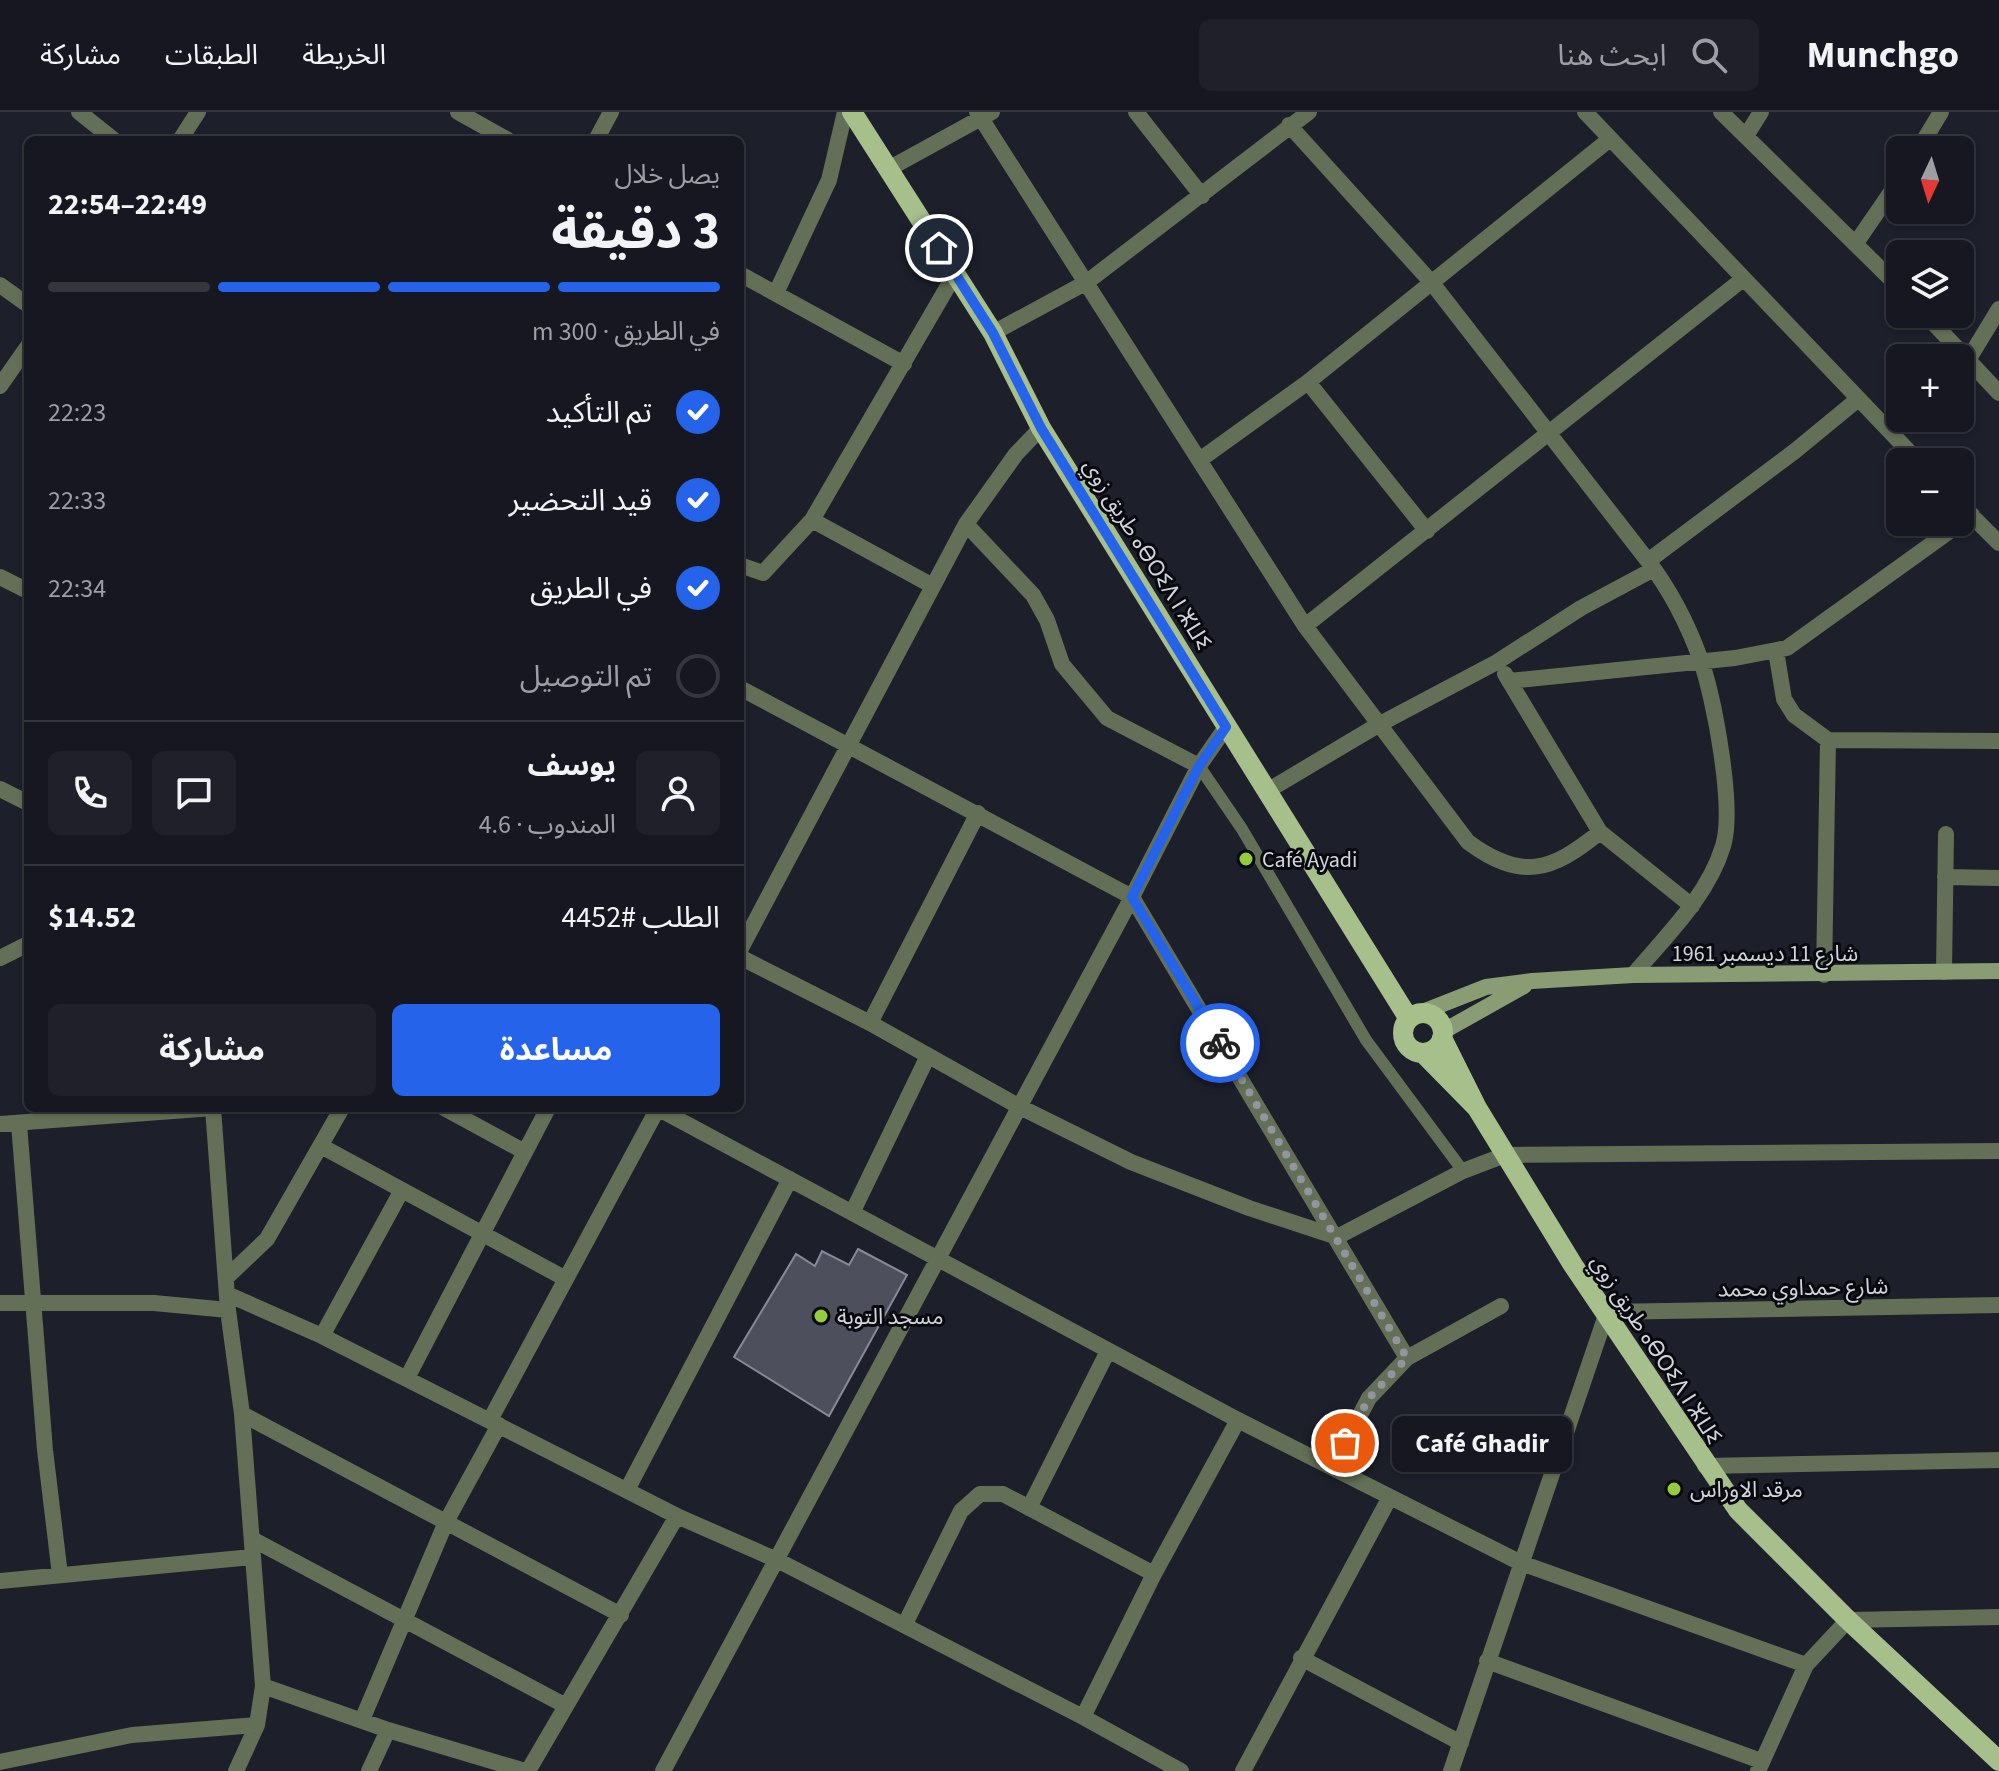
<!DOCTYPE html>
<html lang="ar">
<head>
<meta charset="utf-8">
<style>
	:root { --surface:#161720; --page:#1f2029; --text:#f1f3f6; --muted:#9e9fa5; --line:#35363e; --accent:#2563eb }
	body { margin:0; font-family:"Source Sans 3","Noto Sans Arabic","Noto Sans Tifinagh",sans-serif; background:var(--page); color:var(--text); direction:rtl; height:100vh; display:flex; flex-direction:column; font-size:30px; white-space:nowrap }
	* { box-sizing:border-box; margin:0 }
	p { font-size:26px; color:var(--muted) }
	.icon { flex:none; width:44px; height:44px; fill:none; stroke:currentColor; stroke-width:2; stroke-linecap:round; stroke-linejoin:round }
	.map { position:relative; flex:1; overflow:hidden; direction:ltr }
	.side { position:absolute; left:24px; top:24px; width:720px; height:976px; display:flex; flex-direction:column; background:var(--surface); border-radius:12px; box-shadow:0 2px 6px #0004,0 0 0 2px var(--line); direction:rtl }
	.side>* { flex:none }
	.needle { width:52px; rotate:184deg }
	.fabs { position:absolute; left:1886px; top:24px; display:grid; gap:16px }
	.fabs a { display:grid; place-items:center; width:88px; height:88px; border-radius:12px; background:var(--surface); box-shadow:0 2px 6px #0004,0 0 0 2px var(--line); font-size:40px }
	.pin { position:absolute; display:grid; place-items:center; width:68px; height:68px; color:#fff; margin:-34px; border:4px solid #fff; border-radius:50%; box-shadow:0 2px 8px #0007 }
	.courier { position:absolute; display:grid; place-items:center; width:80px; height:80px; margin:-40px; border:6px solid #2563eb; border-radius:50%; background:#fff; color:#222; box-shadow:0 2px 10px #0007 }
	.bubble { position:absolute; height:56px; border-radius:12px; background:var(--surface); box-shadow:0 2px 6px #0004,0 0 0 2px var(--line); font-size:26px; font-weight:700; line-height:56px; text-align:center; direction:rtl }
	.headline em { font-style:normal; font-weight:700 }
	.headline div { display:flex; flex-direction:column-reverse }
	.headline { display:flex; align-items:center; justify-content:space-between; height:136px; padding:0 24px }
	h1 { font-size:52px; font-weight:700; line-height:60px }
	.bar { display:grid; grid-template-columns:repeat(4,1fr); gap:12px 8px; align-content:center; height:96px; padding:0 24px }
	.bar i { height:10px; border-radius:6px; background:var(--line) }
	.bar .active { background:var(--accent) }
	.bar p { grid-column:span 4 }
	.line { display:flex; align-items:center; gap:20px; padding:0 24px; border-top:2px solid var(--line) }
	.line div { flex:1 }
	.round { display:grid; place-items:center; flex:none; width:84px; height:84px; border-radius:12px; background:var(--page) }
	ol { padding:0 24px; list-style:none }
	li { display:flex; align-items:center; gap:24px; height:88px }
	li p { margin-inline-start:auto }
	li .icon { padding:8px; border-radius:50%; background:var(--accent); color:#fff; stroke-width:4 }
	li:last-child { color:var(--muted) }
	li i { width:44px; height:44px; border:4px solid var(--line); border-radius:50% }
	.action { display:flex; gap:16px; margin-top:auto; padding:16px 24px }
	.action a { flex:1; height:92px; border-radius:12px; background:var(--accent); color:#fff; font-size:32px; font-weight:700; line-height:92px; text-align:center }
	.action a+a { background:var(--page); color:var(--text) }
	header { display:flex; align-items:center; gap:48px; box-sizing:border-box; height:112px; padding:0 40px; background:var(--surface); border-bottom:2px solid var(--line) }
	header strong { font-size:38px }
	nav { display:flex; gap:44px; margin-inline-start:auto; font-size:28px }
	.search { width:560px; height:72px; background:var(--page); display:flex; align-items:center; gap:20px; box-sizing:border-box; padding:0 28px; border-radius:12px; color:var(--muted); font-size:30px }
	.map>svg:first-child { display:block }
</style>
</head>
<body>
<header>
<strong>Munchgo</strong>
<div class="search"><svg class="icon" aria-label="search" viewBox="0 0 24 24"><circle cx="10" cy="10" r="6"/><path d="M15 15l6 6"/></svg>ابحث هنا</div>
<nav><a>الخريطة</a><a>الطبقات</a><a>مشاركة</a></nav>
</header>
<div class="map">
<svg width="1999" height="1659" viewBox="0 0 1999 1659">
	<rect width="100%" height="100%" fill="#1d1f2a"/>
	<!-- building -->
	<path fill="#4d4f5c" stroke="#888a99" stroke-width="2" d="M858,1137l49,26 -78,141 -95,-59 62,-103 19,12 7,-15 27,14z"/>
	<g fill="none" stroke-linecap="round" stroke-linejoin="round">
		<!-- lane -->
		<path stroke="#636f56" stroke-width="12" d="M1199,654l43,63 124,211 97,131"/>
		<!-- street -->
		<path stroke="#636f56" stroke-width="16" d="M79,0l35,28
			M458,0l50,28
			M977,0l328,514 163,216c53,39 83,30 132,-10
			M1136,0l66,84
			M1585,0l334,350
			M1721,0l179,176
			M1289,13l143,158 216,278c22,29 40,64 52,97 14,39 35,150 23,188 -15,50 -57,90 -90,129
			M1746,24l15,-24
			M180,28l18,-28
			M596,28l15,-28
			M1918,38l23,-38
			M890,56l102,-56
			M1856,131l44,-64
			M740,162l164,90
			M0,173l28,20
			M776,181l53,-113 16,-68
			M1925,202l74,79
			M993,221l94,-51 222,-170
			M1968,248l31,-51
			M1308,270l119,149
			M0,274l28,-40
			M1201,347l107,-77 302,-243
			M1960,392l39,39
			M812,408l119,65
			M966,412l67,71 14,25 15,44 45,54 92,48
			M1648,449l147,-110 62,-51
			M740,453l23,8 49,-53 143,-246
			M0,465l28,14
			M1305,514l438,-347
			M1776,539l8,48 10,16 34,25 171,1
			M1505,562l95,158 92,74
			M1509,569l226,-23 52,-10 185,-133
			M740,576l392,209 275,461
			M0,677l28,14
			M1267,679l111,-66 119,-63 84,-54 73,-39
			M1945,765l54,1
			M740,838l226,-426 50,-70 25,-26
			M740,845l130,66 148,83 113,56 118,46 88,29 126,-66 42,-16 494,-4
			M0,846l28,-14
			M1944,860l2,-138
			M1824,863l4,-235
			M870,911l108,-210
			M213,996l15,202 14,104 21,272 -6,39 -21,46
			M444,996l81,44
			M657,996l581,312 283,143 285,102
			M0,1012l213,-16
			M19,1012l26,326 15,125
			M321,1034l245,133
			M853,1099l74,-153
			M227,1165l40,-38 75,-131
			M227,1182l95,42 355,180 100,44 306,157 98,54
			M0,1191h154l74,7
			M322,1224l80,-146
			M407,1266l141,-270
			M242,1302l379,201
			M490,1308l168,-312
			M1333,1354l36,-68 38,-40 94,-52
			M1705,1354l294,-6
			M627,1378l163,-311
			M1029,1396l79,-157
			M252,1427l314,167
			M0,1469l252,-24
			M905,1512l56,-113 19,-17h23l151,80
			M1301,1546l160,85
			M1487,1549l274,100
			M263,1574l125,44 137,41
			M1083,1605l71,-143 84,-154
			M362,1608l84,-198 53,-97
			M0,1650l132,-27 125,-10
			M369,1659l19,-41
			M528,1659l149,-255
			M663,1659l469,-874 67,-131 27,-39
			M1243,1659l147,-274
			M1451,1659l156,-459 392,-7
			M1758,1659l48,-106 42,-45 151,-3"/>
		<!-- secondary -->
		<path stroke="#899c74" stroke-width="16" d="M1420,901l66,-26 46,-6 101,-6 366,-4
			M1442,920l82,-46"/>
		<!-- primary -->
		<path stroke="#a6bf8b" stroke-width="20" d="M852,0l141,221 48,95 368,591
			M1403 921a20 20 0 1 1 40 0a20 20 0 1 1-40 0Z
			M1423,941l54,55 -35,-70
			M1477,996l96,157 165,245 110,110 151,141"/>
	</g>
	<g fill="none" stroke-linecap="round" stroke-linejoin="round">
		<!-- done -->
		<path stroke="#93959e" stroke-width="8" stroke-dasharray="0 14.4" d="M1220,931l187,315 -38,40 -24,45"/>
		<!-- route -->
		<path stroke="#2563eb" stroke-width="10" d="M939,136l54,85 48,95 185,299 -27,39 -67,131 88,146"/>
	</g>
	<!-- markers -->
	<g fill="#94cc3d" stroke="#08090e" stroke-width="3">
		<circle cx="1246" cy="747" r="8"/>
		<circle cx="821" cy="1204" r="8"/>
		<circle cx="1674" cy="1377" r="8"/>
	</g>
	<g text-anchor="middle" stroke-width="6" stroke-linejoin="round" paint-order="stroke">
		<!-- street labels -->
		<g font-size="22" fill="#d3d5dc" stroke="#08090e">
			<text transform="translate(1148 442) rotate(58)" y="8">طريق زوي ⴰⴱⵔⵉⴷ ⵏ ⵣⵡⵉ</text>
			<text x="1765" y="849">شارع 11 ديسمبر 1961</text>
			<text transform="translate(1803 1175) rotate(-1)" y="8">شارع حمداوي محمد</text>
			<text transform="translate(1657 1237) rotate(57)" y="8">طريق زوي ⴰⴱⵔⵉⴷ ⵏ ⵣⵡⵉ</text>
		</g>
		<!-- poi labels -->
		<g font-size="22" fill="#d3d5dc" stroke="#08090e" text-anchor="start">
			<text x="1262" y="755">Café Ayadi</text>
			<text x="837" y="1212">مسجد التوبة</text>
			<text x="1690" y="1385">مرقد الاوراس</text>
		</g>
	</g>
</svg>
<div class="fabs">
<a><svg class="needle" viewBox="-14 -14 28 28"><path d="M0-13l5 13h-10z" fill="#e53935"/><path d="M0 13l5-13h-10z" fill="#9e9fa5"/></svg></a>
<a><svg class="icon" aria-label="layers" viewBox="0 0 24 24"><path d="M12 4l9 5-9 5-9-5zM3 14l9 5 9-5"/></svg></a>
<a>+</a>
<a>−</a>
</div>
<div class="pin" style="left:1345px;top:1331px;background:#ea580c"><svg class="icon" aria-label="bag" viewBox="0 0 24 24"><path d="M5 8h14l-1 12H6zM9 8a3 3 0 0 1 6 0"/></svg></div>
<div class="pin" style="left:939px;top:136px;background:#1f2937"><svg class="icon" aria-label="home" viewBox="0 0 24 24"><path d="M3 11l9-7 9 7M6 9v11h12V9"/></svg></div>
<div class="courier" style="left:1220px;top:931px"><svg class="icon" aria-label="bike" viewBox="0 0 24 24"><circle cx="6" cy="16" r="4"/><circle cx="18" cy="16" r="4"/><path d="M6 16l4-8h5l3 8M10 8l3 8H6M13 5h3"/></svg></div>
<div class="bubble" style="left:1392px;top:1304px;width:180px">Café Ghadir</div>
<section class="side">
<div class="headline"><div><h1>3 دقيقة</h1><p>يصل خلال</p></div><em>22:49–22:54</em></div>
<div class="bar"><i class="active"></i><i class="active"></i><i class="active"></i><i></i><p>في الطريق · 300 m</p></div>
<ol>
<li><svg class="icon" aria-label="check" viewBox="0 0 24 24"><path d="M5 12l5 5 9-10"/></svg>تم التأكيد<p>22:23</p></li>
<li><svg class="icon" aria-label="check" viewBox="0 0 24 24"><path d="M5 12l5 5 9-10"/></svg>قيد التحضير<p>22:33</p></li>
<li><svg class="icon" aria-label="check" viewBox="0 0 24 24"><path d="M5 12l5 5 9-10"/></svg>في الطريق<p>22:34</p></li>
<li><i></i>تم التوصيل</li>
</ol>
<div class="line" style="height:144px"><a class="round"><svg class="icon" aria-label="person" viewBox="0 0 24 24"><circle cx="12" cy="8" r="4"/><path d="M4 21q1-7 8-7t8 7"/></svg></a><div><b>يوسف</b><p>المندوب · 4.6</p></div><a class="round"><svg class="icon" aria-label="chat" viewBox="0 0 24 24"><path d="M4 5h16v11H9l-5 4z"/></svg></a><a class="round"><svg class="icon" aria-label="phone" viewBox="0 0 24 24"><path d="M5 4h4l2 5-3 2q2 4 5 5l2-3 5 2v4C11 20 4 13 5 4z"/></svg></a></div>
<div class="line" style="height:104px"><div>الطلب #4452</div><b>$14.52</b></div>
<div class="action"><a>مساعدة</a><a>مشاركة</a></div>
</section>
</div>
</body>
</html>
